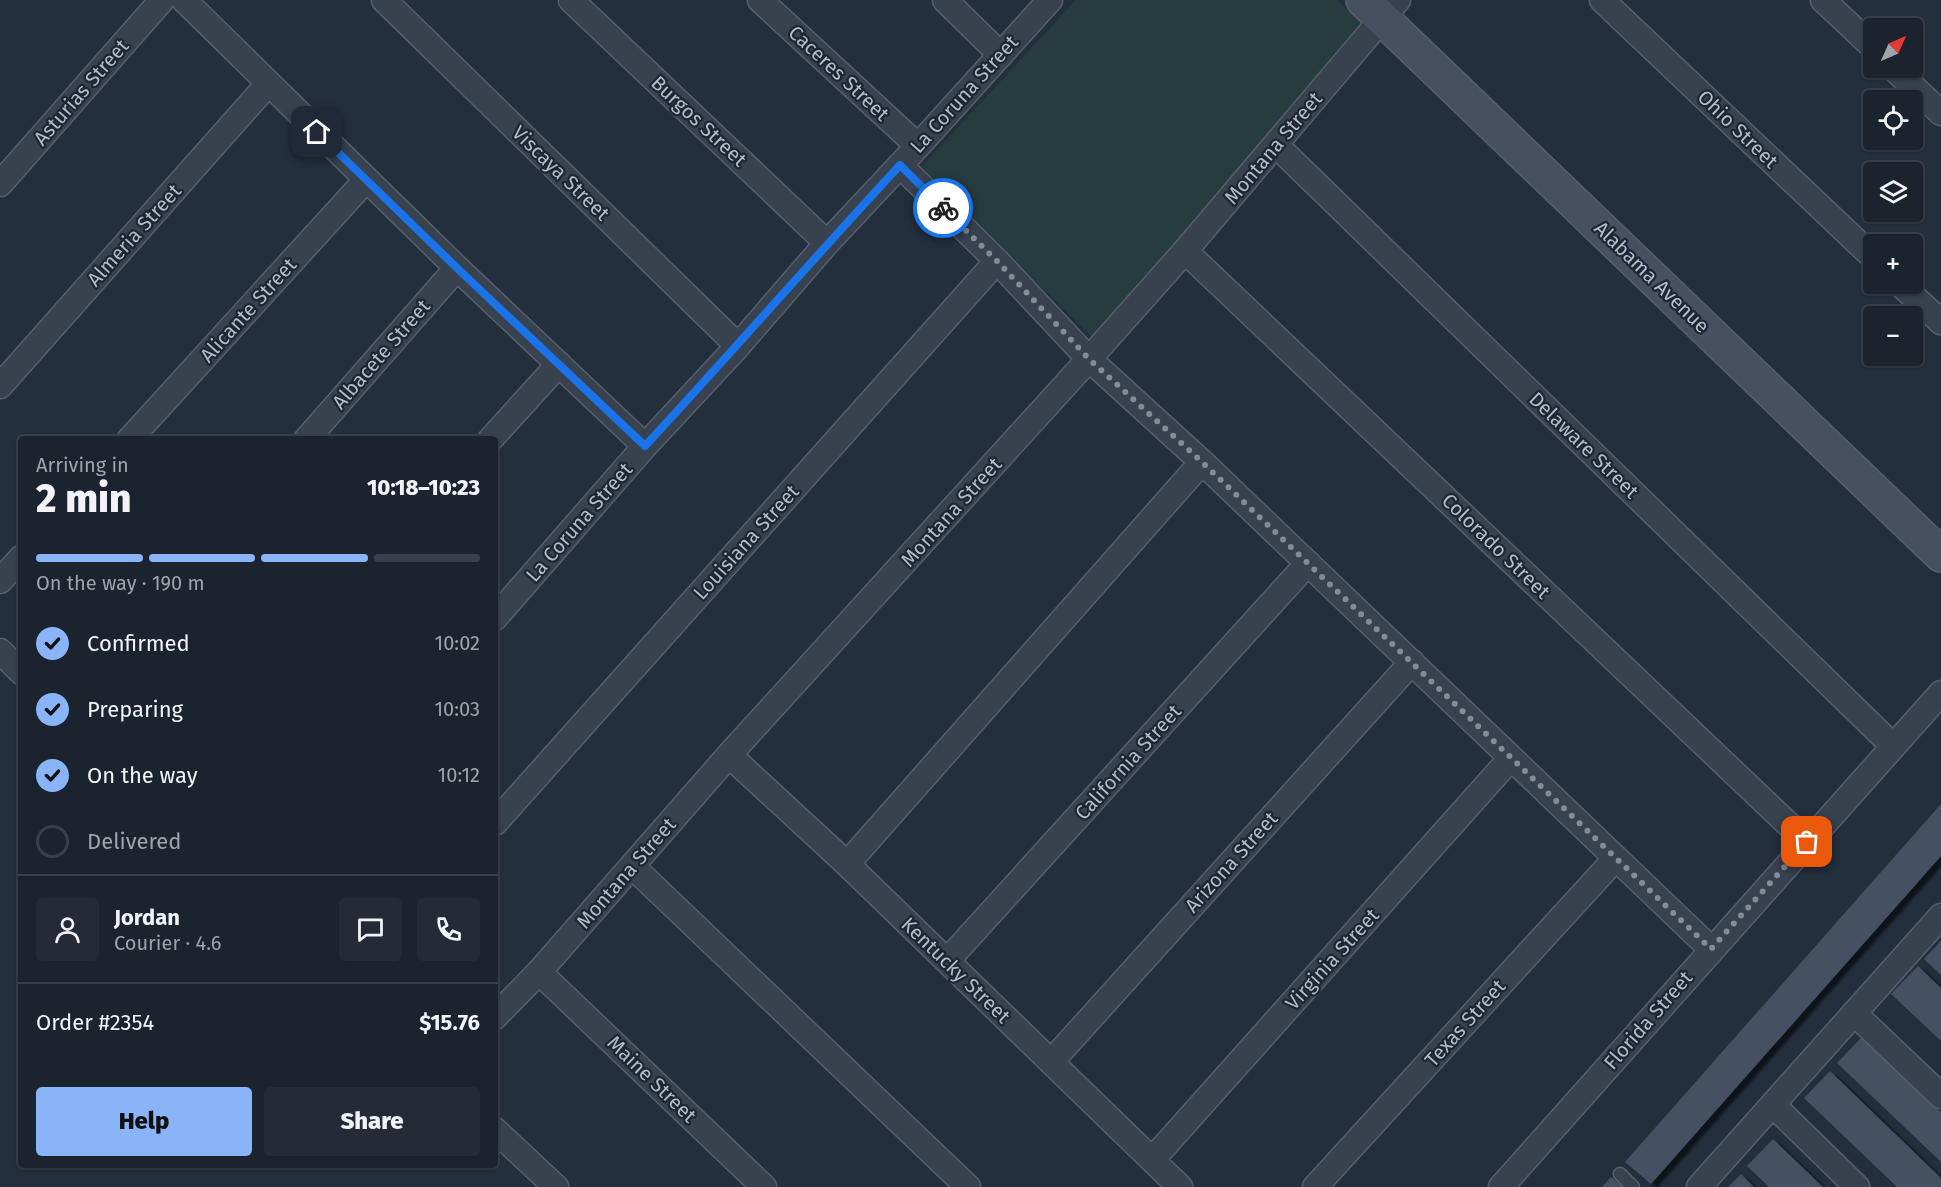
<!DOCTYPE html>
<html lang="en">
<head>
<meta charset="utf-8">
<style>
	:root { --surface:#1b232e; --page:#242b36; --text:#f1f3f6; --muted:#a0a4aa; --line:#39404a; --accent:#8ab4f8 }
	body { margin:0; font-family:"Fira Sans",sans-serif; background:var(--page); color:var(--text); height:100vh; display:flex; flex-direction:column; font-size:22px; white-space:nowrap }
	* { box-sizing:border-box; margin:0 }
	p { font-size:20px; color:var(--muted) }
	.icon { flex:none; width:33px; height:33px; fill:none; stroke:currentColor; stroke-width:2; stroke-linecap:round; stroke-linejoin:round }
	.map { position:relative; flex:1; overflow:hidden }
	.details { position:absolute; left:18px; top:436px; width:480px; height:732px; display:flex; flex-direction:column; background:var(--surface); border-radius:6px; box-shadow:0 2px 4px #0004,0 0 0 2px var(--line) }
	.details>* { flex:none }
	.needle { width:39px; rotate:45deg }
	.buttons { position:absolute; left:1863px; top:18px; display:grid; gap:12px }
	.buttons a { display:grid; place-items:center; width:60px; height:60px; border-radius:6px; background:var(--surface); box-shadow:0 2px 4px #0004,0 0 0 2px var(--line); font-size:30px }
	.pin { position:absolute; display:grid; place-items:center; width:51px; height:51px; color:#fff; margin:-26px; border-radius:12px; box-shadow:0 3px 9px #0006 }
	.courier { position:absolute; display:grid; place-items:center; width:60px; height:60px; margin:-30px; border:4px solid #1a73e8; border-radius:50%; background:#fff; color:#222; box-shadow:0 2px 8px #0007 }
	.overview em { font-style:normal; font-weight:800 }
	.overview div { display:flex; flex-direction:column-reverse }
	.overview { display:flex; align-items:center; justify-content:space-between; height:102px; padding:0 18px }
	h1 { font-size:39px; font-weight:800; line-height:45px }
	.bar { display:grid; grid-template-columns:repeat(4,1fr); gap:9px 6px; align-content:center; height:72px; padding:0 18px }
	.bar i { height:8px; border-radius:4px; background:var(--line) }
	.bar .selected { background:var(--accent) }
	.bar p { grid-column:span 4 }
	.line { display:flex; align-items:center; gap:15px; padding:0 18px; border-top:2px solid var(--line) }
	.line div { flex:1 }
	.round { display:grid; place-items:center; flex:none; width:63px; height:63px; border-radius:6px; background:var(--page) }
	ol { padding:0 18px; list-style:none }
	li { display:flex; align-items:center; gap:18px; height:66px }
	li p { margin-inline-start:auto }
	li .icon { padding:6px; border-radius:50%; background:var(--accent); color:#111; stroke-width:4 }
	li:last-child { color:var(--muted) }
	li i { width:33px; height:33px; border:3px solid var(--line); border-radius:50% }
	.cta { display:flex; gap:12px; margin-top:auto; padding:12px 18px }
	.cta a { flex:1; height:69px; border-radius:6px; background:var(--accent); color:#111; font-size:24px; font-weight:800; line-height:69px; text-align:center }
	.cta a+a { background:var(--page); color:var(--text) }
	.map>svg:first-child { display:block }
</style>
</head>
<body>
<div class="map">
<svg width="1941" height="1187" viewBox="0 0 1941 1187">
	<defs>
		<filter id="shadow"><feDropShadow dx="6" dy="4" stdDeviation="1.5" flood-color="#0009"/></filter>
	</defs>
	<rect width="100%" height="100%" fill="#242f3e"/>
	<!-- green -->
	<path fill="#263c3f" d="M1076,0h261l24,23 -264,319 -176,-175z"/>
	<!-- building -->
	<path fill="#455162" filter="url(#shadow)" d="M1941,804v52l-290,328 -26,-22z
		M1941,941v34l-17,-16z
		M1918,966l23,22v53l-50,-47z
		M1863,1036l78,76v50l-104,-99z
		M1830,1071l111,107v9h-44l-93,-89z
		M1773,1139l50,48h-54l-22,-21z
		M1741,1174l13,13h-26z
		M1611,1177l12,10h-21z"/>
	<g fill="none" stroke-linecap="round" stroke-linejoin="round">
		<!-- lane casing -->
		<g stroke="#565f6c" stroke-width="15">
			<path id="lane" d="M1620,1174l13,13"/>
		</g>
		<!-- street casing -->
		<g stroke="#565f6c" stroke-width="27">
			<path id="street" d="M184,0l273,268 188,178
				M384,0l354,346
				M571,0l256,243
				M760,0l158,146
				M945,0l56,55
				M1602,0l272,258
				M1823,0l51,48
				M1893,68l48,45
				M1276,145l617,601
				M900,165l97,96 92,98 113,103 509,487
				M0,184l162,-184
				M1185,251l622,591
				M1900,284l41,38
				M0,386l268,-302
				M129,440l237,-260
				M306,440l151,-172
				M490,440l69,-76
				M0,581l21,-23
				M495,618l150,-172 93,-100 89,-103 91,-97 132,-146
				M0,651l21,21
				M729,755l118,109 333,323
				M495,823l502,-562
				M847,864l355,-402
				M632,866l336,321
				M947,961l361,-398
				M539,972l225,215
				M1854,1013l87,83
				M495,1017l44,-45 190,-217 360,-396 96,-108 213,-251
				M1051,1062l361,-400
				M1773,1105l84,82
				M495,1130l61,57
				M1152,1160l359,-402
				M1315,1187l301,-329
				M1501,1187l440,-494
				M1699,1187l242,-271"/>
		</g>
		<!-- secondary casing -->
		<g stroke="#565f6c" stroke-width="36">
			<path id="secondary" d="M1363,0l578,555"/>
		</g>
		<!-- lane -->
		<use href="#lane" stroke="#38414e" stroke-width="12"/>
		<!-- street -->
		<use href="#street" stroke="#38414e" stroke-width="24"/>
		<!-- secondary -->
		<use href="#secondary" stroke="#465061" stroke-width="33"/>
	</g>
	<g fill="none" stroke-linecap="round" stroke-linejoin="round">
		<!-- done -->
		<path stroke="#828b98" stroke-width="6" stroke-dasharray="0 10.8" d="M943,208l54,53 92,98 113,103 509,487 96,-107"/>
		<!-- route -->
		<path stroke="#1a73e8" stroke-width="8" d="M317,132l140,136 188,178c86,-93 169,-188 255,-281l43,43"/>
	</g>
	<g text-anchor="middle" stroke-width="4.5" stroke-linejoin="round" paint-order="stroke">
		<!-- street labels -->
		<g font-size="20" fill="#b4bcc9" stroke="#1d2633">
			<text transform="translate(839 73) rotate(43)" y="7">Caceres Street</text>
			<text transform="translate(81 92) rotate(-49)" y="7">Asturias Street</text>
			<text transform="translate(964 94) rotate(-48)" y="7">La Coruna Street</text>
			<text transform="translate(699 121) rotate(43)" y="7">Burgos Street</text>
			<text transform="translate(1738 129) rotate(44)" y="7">Ohio Street</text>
			<text transform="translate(1273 148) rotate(-50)" y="7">Montana Street</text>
			<text transform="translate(561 173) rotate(44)" y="7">Viscaya Street</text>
			<text transform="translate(134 235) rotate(-48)" y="7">Almeria Street</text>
			<text transform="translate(1652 277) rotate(44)" y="7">Alabama Avenue</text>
			<text transform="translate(248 310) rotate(-48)" y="7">Alicante Street</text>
			<text transform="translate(381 354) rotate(-49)" y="7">Albacete Street</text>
			<text transform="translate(1584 445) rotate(44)" y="7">Delaware Street</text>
			<text transform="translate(951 512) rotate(-48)" y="7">Montana Street</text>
			<text transform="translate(579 522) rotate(-49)" y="7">La Coruna Street</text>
			<text transform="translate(746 542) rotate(-48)" y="7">Louisiana Street</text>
			<text transform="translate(1496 546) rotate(44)" y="7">Colorado Street</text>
			<text transform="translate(1128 762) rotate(-48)" y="7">California Street</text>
			<text transform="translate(1231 862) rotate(-48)" y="7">Arizona Street</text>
			<text transform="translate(626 873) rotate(-49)" y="7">Montana Street</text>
			<text transform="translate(1332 959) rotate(-48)" y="7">Virginia Street</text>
			<text transform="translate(956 970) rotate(44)" y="7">Kentucky Street</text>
			<text transform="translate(1648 1020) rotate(-49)" y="7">Florida Street</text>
			<text transform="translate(1465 1023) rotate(-48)" y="7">Texas Street</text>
			<text transform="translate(652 1079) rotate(44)" y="7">Maine Street</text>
		</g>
	</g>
</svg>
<div class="buttons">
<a><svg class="needle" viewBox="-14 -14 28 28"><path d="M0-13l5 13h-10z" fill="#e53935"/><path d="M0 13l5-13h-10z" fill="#a0a4aa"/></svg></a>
<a><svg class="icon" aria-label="locate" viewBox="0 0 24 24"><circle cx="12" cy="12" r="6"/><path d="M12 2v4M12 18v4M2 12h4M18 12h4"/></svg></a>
<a><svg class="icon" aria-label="layers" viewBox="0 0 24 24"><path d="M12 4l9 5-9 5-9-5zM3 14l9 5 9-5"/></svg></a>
<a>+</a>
<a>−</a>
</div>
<div class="pin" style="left:1807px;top:842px;background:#ea580c"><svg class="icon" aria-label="bag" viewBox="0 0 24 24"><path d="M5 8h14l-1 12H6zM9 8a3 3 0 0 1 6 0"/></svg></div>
<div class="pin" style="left:317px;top:132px;background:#1f2937"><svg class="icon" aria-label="home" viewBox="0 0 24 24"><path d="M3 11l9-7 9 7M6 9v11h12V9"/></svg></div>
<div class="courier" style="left:943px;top:208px"><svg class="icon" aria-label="bike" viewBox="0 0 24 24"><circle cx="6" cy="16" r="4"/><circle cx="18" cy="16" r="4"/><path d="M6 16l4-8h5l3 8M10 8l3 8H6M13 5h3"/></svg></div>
<section class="details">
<div class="overview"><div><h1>2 min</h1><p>Arriving in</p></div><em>10:18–10:23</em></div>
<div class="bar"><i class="selected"></i><i class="selected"></i><i class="selected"></i><i></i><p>On the way · 190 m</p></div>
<ol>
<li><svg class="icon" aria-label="check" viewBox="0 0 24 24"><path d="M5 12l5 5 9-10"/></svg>Confirmed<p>10:02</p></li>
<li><svg class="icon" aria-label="check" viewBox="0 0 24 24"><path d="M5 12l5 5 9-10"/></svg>Preparing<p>10:03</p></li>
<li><svg class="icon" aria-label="check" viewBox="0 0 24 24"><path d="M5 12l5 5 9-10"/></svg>On the way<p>10:12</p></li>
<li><i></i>Delivered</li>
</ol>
<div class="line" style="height:108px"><a class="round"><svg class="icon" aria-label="person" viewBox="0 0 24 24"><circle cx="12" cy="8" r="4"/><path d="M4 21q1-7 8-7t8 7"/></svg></a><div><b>Jordan</b><p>Courier · 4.6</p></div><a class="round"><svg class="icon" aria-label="chat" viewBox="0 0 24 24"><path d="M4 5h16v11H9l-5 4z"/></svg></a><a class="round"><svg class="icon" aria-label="phone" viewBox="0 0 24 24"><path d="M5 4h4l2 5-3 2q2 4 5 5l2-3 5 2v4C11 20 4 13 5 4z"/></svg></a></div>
<div class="line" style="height:78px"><div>Order #2354</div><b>$15.76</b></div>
<div class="cta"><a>Help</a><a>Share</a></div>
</section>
</div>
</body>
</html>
